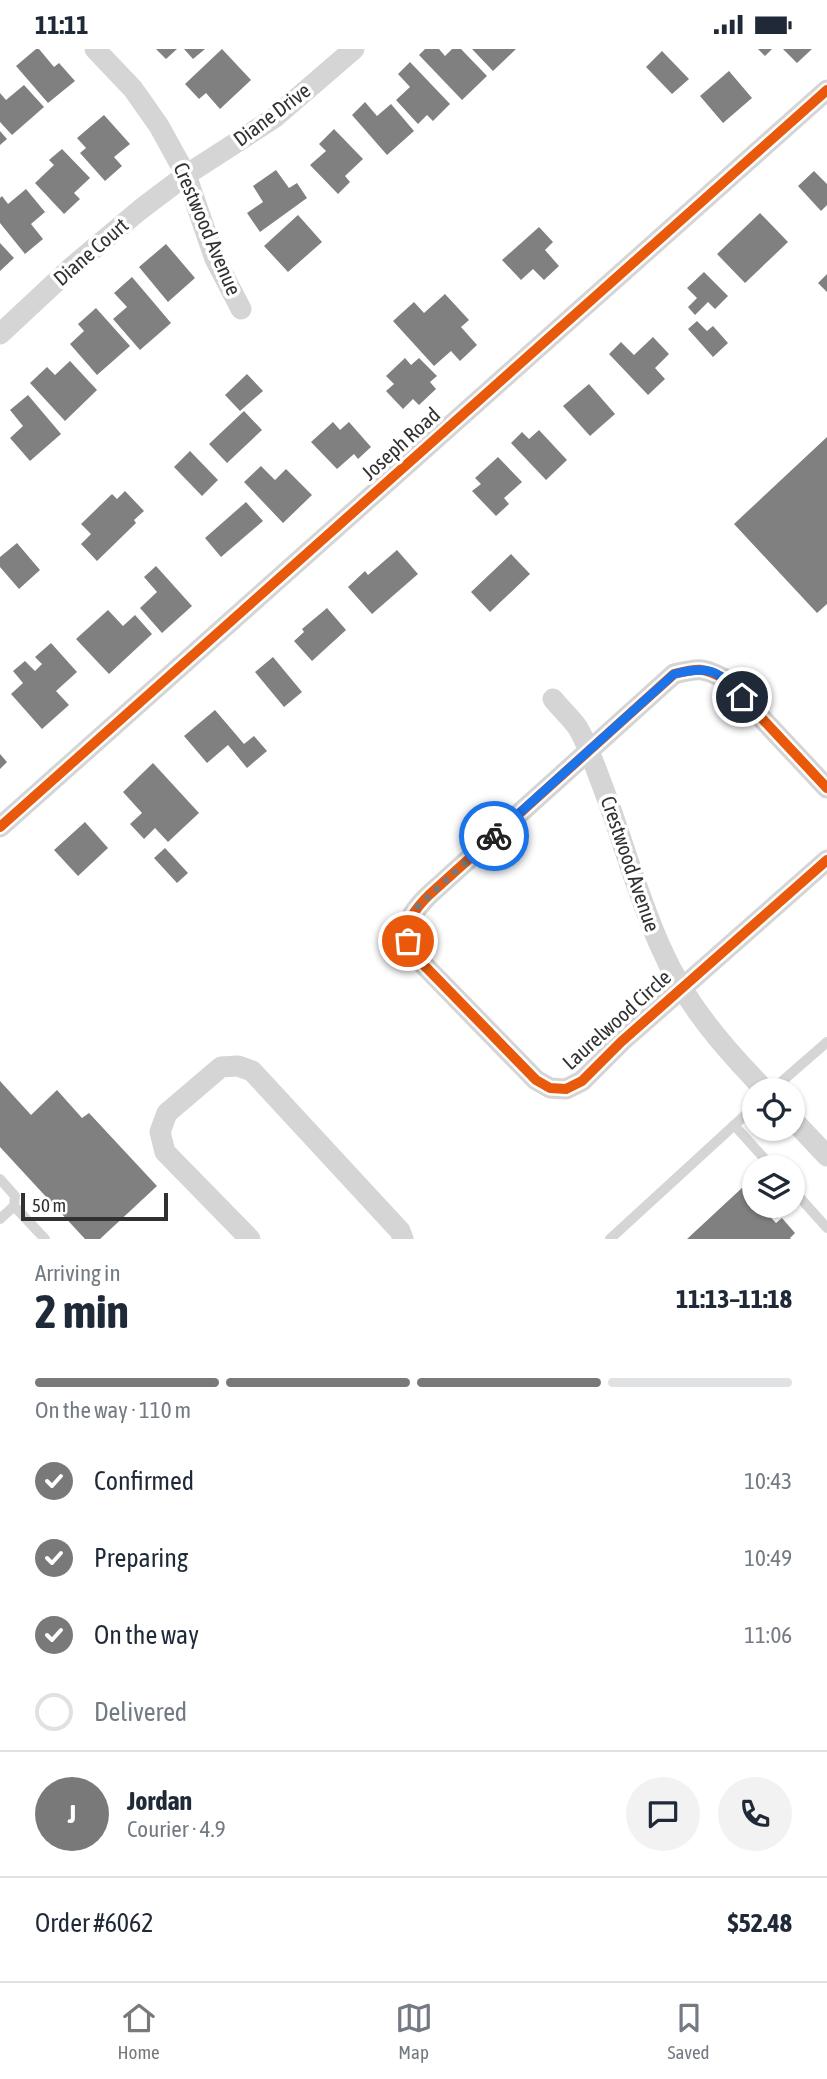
<!DOCTYPE html>
<html lang="en">
<head>
<meta charset="utf-8">
<style>
	:root { --surface:#fff; --page:#f2f2f3; --text:#1f2937; --muted:#747a83; --line:#e0e1e3; --accent:#797979 }
	body { margin:0; font-family:"Asap Condensed",sans-serif; background:var(--page); color:var(--text); height:100vh; display:flex; flex-direction:column; font-size:26px; white-space:nowrap }
	* { box-sizing:border-box; margin:0 }
	p { font-size:23px; color:var(--muted) }
	.icon { flex:none; width:38px; height:38px; fill:none; stroke:currentColor; stroke-width:2; stroke-linecap:round; stroke-linejoin:round }
	.map { position:relative; height:1190px; overflow:hidden }
	.side { display:flex; flex-direction:column; background:var(--surface); flex:1 }
	.side>* { flex:none }
	.buttons { position:absolute; left:742px; top:1029px; display:grid; gap:14px }
	.buttons a { display:grid; place-items:center; width:63px; height:63px; border-radius:50%; background:var(--surface); box-shadow:0 2px 5px #0004; font-size:35px }
	.scale { position:absolute; left:21px; bottom:18px; width:147px; box-sizing:border-box; padding-left:7px; border:4px solid #313131; border-top:0; font-size:19px; line-height:24px; white-space:nowrap; color:#313131; -webkit-text-stroke:5px #fff; paint-order:stroke }
	.pin { position:absolute; display:grid; place-items:center; width:60px; height:60px; color:#fff; margin:-30px; border:4px solid #fff; border-radius:50%; box-shadow:0 2px 7px #0007 }
	.courier { position:absolute; display:grid; place-items:center; width:70px; height:70px; margin:-35px; border:5px solid #1a73e8; border-radius:50%; background:#fff; color:#222; box-shadow:0 2px 9px #0007 }
	.overview em { font-style:normal; font-weight:700 }
	.overview div { display:flex; flex-direction:column-reverse }
	.overview { display:flex; align-items:center; justify-content:space-between; height:119px; padding:0 35px }
	h1 { font-size:46px; font-weight:700; line-height:52px }
	.bar { display:grid; grid-template-columns:repeat(4,1fr); gap:10px 7px; align-content:center; height:84px; padding:0 35px }
	.bar i { height:9px; border-radius:5px; background:var(--line) }
	.bar .active { background:var(--accent) }
	.bar p { grid-column:span 4 }
	.line { display:flex; align-items:center; gap:18px; padding:0 35px; border-top:2px solid var(--line) }
	.line div { flex:1 }
	.round { display:grid; place-items:center; flex:none; width:74px; height:74px; border-radius:37px; background:var(--page) }
	ol { padding:0 35px; list-style:none }
	li { display:flex; align-items:center; gap:21px; height:77px }
	li p { margin-inline-start:auto }
	li .icon { padding:7px; border-radius:50%; background:var(--accent); color:#fff; stroke-width:4 }
	li:last-child { color:var(--muted) }
	li i { width:38px; height:38px; border:4px solid var(--line); border-radius:50% }
	.status { display:flex; justify-content:space-between; align-items:center; height:49px; padding:0 35px; background:var(--surface); direction:ltr }
	.status svg { height:19px; fill:currentColor }
	.dock { display:flex; justify-content:space-around; align-items:center; height:98px; border-top:2px solid var(--line); background:var(--surface); font-size:19px; color:var(--muted) }
	.dock a { display:grid; justify-items:center; gap:4px }
	.dock .active { color:var(--accent) }
	.map>svg:first-child { display:block }
</style>
</head>
<body>
<div class="status"><b>11:11</b><svg viewBox="0 0 49 12"><path d="M0 12V9h3v3zM5 12V6h3v6zM10 12V3h3v9zM15 12V0h3v12zM26 1h20v11H26zM47 4h2v5h-2z"/></svg></div>
<div class="map">
<svg width="827" height="1190" viewBox="0 0 827 1190">
	<rect width="100%" height="100%" fill="#fff"/>
	<!-- building -->
	<path fill="#808080" d="M36,0h3l15,18 5,-4 16,18 -27,22 -32,-37z
		M156,0h21l-11,10z
		M184,0h21l-12,10z
		M222,0l29,31 -31,29 -14,-16 -7,6 -14,-15z
		M425,0h14l6,7 7,-7h9l26,27 -25,24 -43,-45z
		M472,0h44l-23,22z
		M758,0h14l-7,7z
		M783,0h29l-15,14z
		M662,2l27,28 -17,15 -26,-27z
		M410,13l40,42 -17,17 -6,-6 -9,9 -22,-24 14,-13 -12,-13z
		M729,22l23,27 -29,25 -23,-27z
		M24,36l20,22 -32,28 -12,-13v-29l6,7z
		M365,53l12,14 14,-12 23,27 -27,24 -35,-40z
		M104,66l26,29 -16,13 8,9 -17,15 -25,-28 6,-5 -9,-10z
		M334,80l29,30 -18,17 5,6 -12,12 -28,-29 16,-14 -7,-7z
		M0,82l7,8 -7,6z
		M62,100l28,29 -16,15 6,6 -16,15 -29,-31 19,-18 -5,-5z
		M276,121l13,18 8,-5 10,15 -47,34 -13,-19 16,-11 -10,-16z
		M814,122l13,13v21l-6,6 -23,-25z
		M26,140l19,23 -14,12 12,15 -18,15 -25,-31v-25l2,-2 6,8z
		M760,164l28,29 -43,41 -28,-29z
		M298,166l24,27 -34,30 -24,-26z
		M539,178l14,15 -8,8 14,16 -15,14 -11,-11 -12,11 -19,-20z
		M0,194l14,15 -14,13z
		M166,195l29,34 -27,24 -29,-35z
		M704,223l24,24 -13,13 -7,-7 -13,13 -7,-8 9,-9 -10,-10z
		M827,225v18l-9,-9z
		M132,228l39,46 -31,27 -27,-31 14,-12 -13,-14z
		M445,245l24,26 -8,7 16,18 -17,16 -9,-10 -17,15 -41,-45 21,-19 10,11z
		M96,259l34,38 -33,29 -27,-31 14,-13 -6,-7z
		M697,272l10,10 6,-5 15,17 -15,14 -25,-28z
		M653,288l16,17 -14,14 10,11 -17,16 -39,-41 12,-12 13,13z
		M405,309l6,7 8,-7 18,18 -7,6 6,7 -17,16 -6,-6 -10,10 -17,-18 8,-7 -8,-8z
		M70,312l27,29 -32,31 -35,-38 17,-16 8,8z
		M247,325l16,17 -23,20 -15,-16z
		M589,335l26,30 -25,22 -27,-30z
		M28,346l33,39 -31,27 -20,-23 13,-12 -13,-16z
		M244,362l18,19 -35,33 -18,-19z
		M333,373l7,8 9,-8 22,25 -13,12 -4,-5 -17,15 -26,-27z
		M539,381l28,30 -21,20 -35,-37 11,-11 7,7z
		M827,388v167l-10,9 -83,-89z
		M190,402l28,29 -16,16 -28,-29z
		M498,408l24,25 -18,16 5,6 -13,12 -24,-25 9,-7 -6,-6z
		M261,417l14,14 11,-11 26,26 -29,28 -39,-41z
		M125,442l19,20 -10,9 2,3 -39,38 -16,-17 10,-10 -10,-10 31,-30 5,5z
		M246,453l17,19 -42,36 -16,-19z
		M17,494l23,27 -21,19 -19,-22v-10z
		M397,501l21,24 -46,40 -24,-27 17,-16 3,4z
		M511,505l19,20 -40,38 -19,-20z
		M156,517l36,40 -30,27 -22,-25 17,-16 -13,-15z
		M327,559l19,22 -34,31 -18,-20 10,-9 -2,-3z
		M108,561l15,16 12,-11 17,19 -43,40 -33,-35z
		M51,594l26,29 -21,19 13,14 -27,24 -31,-35 12,-11 -10,-12 12,-10 10,10 7,-7 -7,-7z
		M273,608l29,35 -18,15 -29,-35z
		M215,661l29,34 10,-8 13,15 -20,17 -19,-23 -21,18 -23,-27z
		M0,705l7,8 -7,7z
		M153,714l46,50 -31,29 -13,-14 -11,11 -14,-15 12,-11 -19,-21z
		M85,773l23,26 -30,28 -24,-26z
		M165,799l23,25 -11,10 -23,-25z
		M0,1032l31,34 26,-25 25,28 7,-5 68,73 -57,53h-15l-85,-92z
		M743,1138l11,12v7h6l16,17 6,-5 13,15 -5,5 1,1h-104z"/>
	<g fill="none" stroke-linecap="round" stroke-linejoin="round">
		<!-- service -->
		<path stroke="#d5d5d5" stroke-width="10" d="M772,1041l55,-48
			M734,1076l38,42
			M0,1130l15,17 -1,10
			M793,1141l34,38
			M0,1170l14,-13 31,33
			M610,1190l144,-132"/>
		<!-- minor -->
		<path stroke="#d5d5d5" stroke-width="21" d="M95,0l38,40 26,37 27,49 29,84 26,50
			M0,285l73,-68 68,-57 45,-34 88,-57 80,-69
			M553,650c8,10 18,19 25,29 10,17 16,36 23,54 21,55 36,113 60,166 24,55 63,100 104,142
			M827,739l-102,-109c-22,-12 -27,-11 -51,-5l-245,221c-23,23 -27,34 -12,63l119,122 14,8 16,1 16,-8 39,-39 206,-182
			M0,778l827,-737
			M793,1071l34,36
			M250,1190l-85,-87 -5,-20 7,-19 54,-46 17,-1 14,5 148,160 3,8"/>
		<!-- cycleway casing -->
		<g stroke="#fff" stroke-width="15">
			<path id="cycleway" d="M827,739l-102,-109c-22,-12 -27,-11 -51,-5l-245,221c-23,23 -27,34 -12,63l119,122 14,8 16,1 16,-8 39,-39 206,-182
				M0,778l827,-737"/>
		</g>
		<!-- cycleway -->
		<use href="#cycleway" stroke="#e8590c" stroke-width="10"/>
	</g>
	<g fill="none" stroke-linecap="round" stroke-linejoin="round">
		<!-- done -->
		<path stroke="#797979" stroke-width="7" stroke-dasharray="0 12.6" d="M408,892l2,-23 6,-10 78,-72"/>
		<!-- route -->
		<path stroke="#1a73e8" stroke-width="9" d="M494,787l180,-162c37,-9 43,-4 68,23"/>
	</g>
	<g text-anchor="middle" stroke-width="7" stroke-linejoin="round" paint-order="stroke">
		<!-- street labels -->
		<g font-size="21" fill="#313131" stroke="#fff">
			<text transform="translate(272 66) rotate(-37)" y="7">Diane Drive</text>
			<text transform="translate(207 180) rotate(67)" y="7">Crestwood Avenue</text>
			<text transform="translate(91 203) rotate(-41)" y="7">Diane Court</text>
			<text transform="translate(401 395) rotate(-42)" y="7">Joseph Road</text>
			<text transform="translate(630 815) rotate(71)" y="7">Crestwood Avenue</text>
			<text transform="translate(617 971) rotate(-42)" y="7">Laurelwood Circle</text>
		</g>
	</g>
</svg>
<div class="buttons">
<a><svg class="icon" aria-label="locate" viewBox="0 0 24 24"><circle cx="12" cy="12" r="6"/><path d="M12 2v4M12 18v4M2 12h4M18 12h4"/></svg></a>
<a><svg class="icon" aria-label="layers" viewBox="0 0 24 24"><path d="M12 4l9 5-9 5-9-5zM3 14l9 5 9-5"/></svg></a>
</div>
<div class="scale">50 m</div>
<div class="pin" style="left:408px;top:892px;background:#ea580c"><svg class="icon" aria-label="bag" viewBox="0 0 24 24"><path d="M5 8h14l-1 12H6zM9 8a3 3 0 0 1 6 0"/></svg></div>
<div class="pin" style="left:742px;top:648px;background:#1f2937"><svg class="icon" aria-label="home" viewBox="0 0 24 24"><path d="M3 11l9-7 9 7M6 9v11h12V9"/></svg></div>
<div class="courier" style="left:494px;top:787px"><svg class="icon" aria-label="bike" viewBox="0 0 24 24"><circle cx="6" cy="16" r="4"/><circle cx="18" cy="16" r="4"/><path d="M6 16l4-8h5l3 8M10 8l3 8H6M13 5h3"/></svg></div>
</div>
<section class="side">
<div class="overview"><div><h1>2 min</h1><p>Arriving in</p></div><em>11:13–11:18</em></div>
<div class="bar"><i class="active"></i><i class="active"></i><i class="active"></i><i></i><p>On the way · 110 m</p></div>
<ol>
<li><svg class="icon" aria-label="check" viewBox="0 0 24 24"><path d="M5 12l5 5 9-10"/></svg>Confirmed<p>10:43</p></li>
<li><svg class="icon" aria-label="check" viewBox="0 0 24 24"><path d="M5 12l5 5 9-10"/></svg>Preparing<p>10:49</p></li>
<li><svg class="icon" aria-label="check" viewBox="0 0 24 24"><path d="M5 12l5 5 9-10"/></svg>On the way<p>11:06</p></li>
<li><i></i>Delivered</li>
</ol>
<div class="line" style="height:126px"><b class="round" style="background:var(--accent);color:#fff">J</b><div><b>Jordan</b><p>Courier · 4.9</p></div><a class="round"><svg class="icon" aria-label="chat" viewBox="0 0 24 24"><path d="M4 5h16v11H9l-5 4z"/></svg></a><a class="round"><svg class="icon" aria-label="phone" viewBox="0 0 24 24"><path d="M5 4h4l2 5-3 2q2 4 5 5l2-3 5 2v4C11 20 4 13 5 4z"/></svg></a></div>
<div class="line" style="height:91px"><div>Order #6062</div><b>$52.48</b></div>
</section>
<nav class="dock">
<a class="active"><svg class="icon" aria-label="home" viewBox="0 0 24 24"><path d="M3 11l9-7 9 7M6 9v11h12V9"/></svg>Home</a>
<a><svg class="icon" aria-label="map" viewBox="0 0 24 24"><path d="M3 6l6-2 6 2 6-2v14l-6 2-6-2-6 2zM9 4v14M15 6v14"/></svg>Map</a>
<a><svg class="icon" aria-label="saved" viewBox="0 0 24 24"><path d="M7 4h10v16l-5-4-5 4z"/></svg>Saved</a>
</nav>
</body>
</html>
